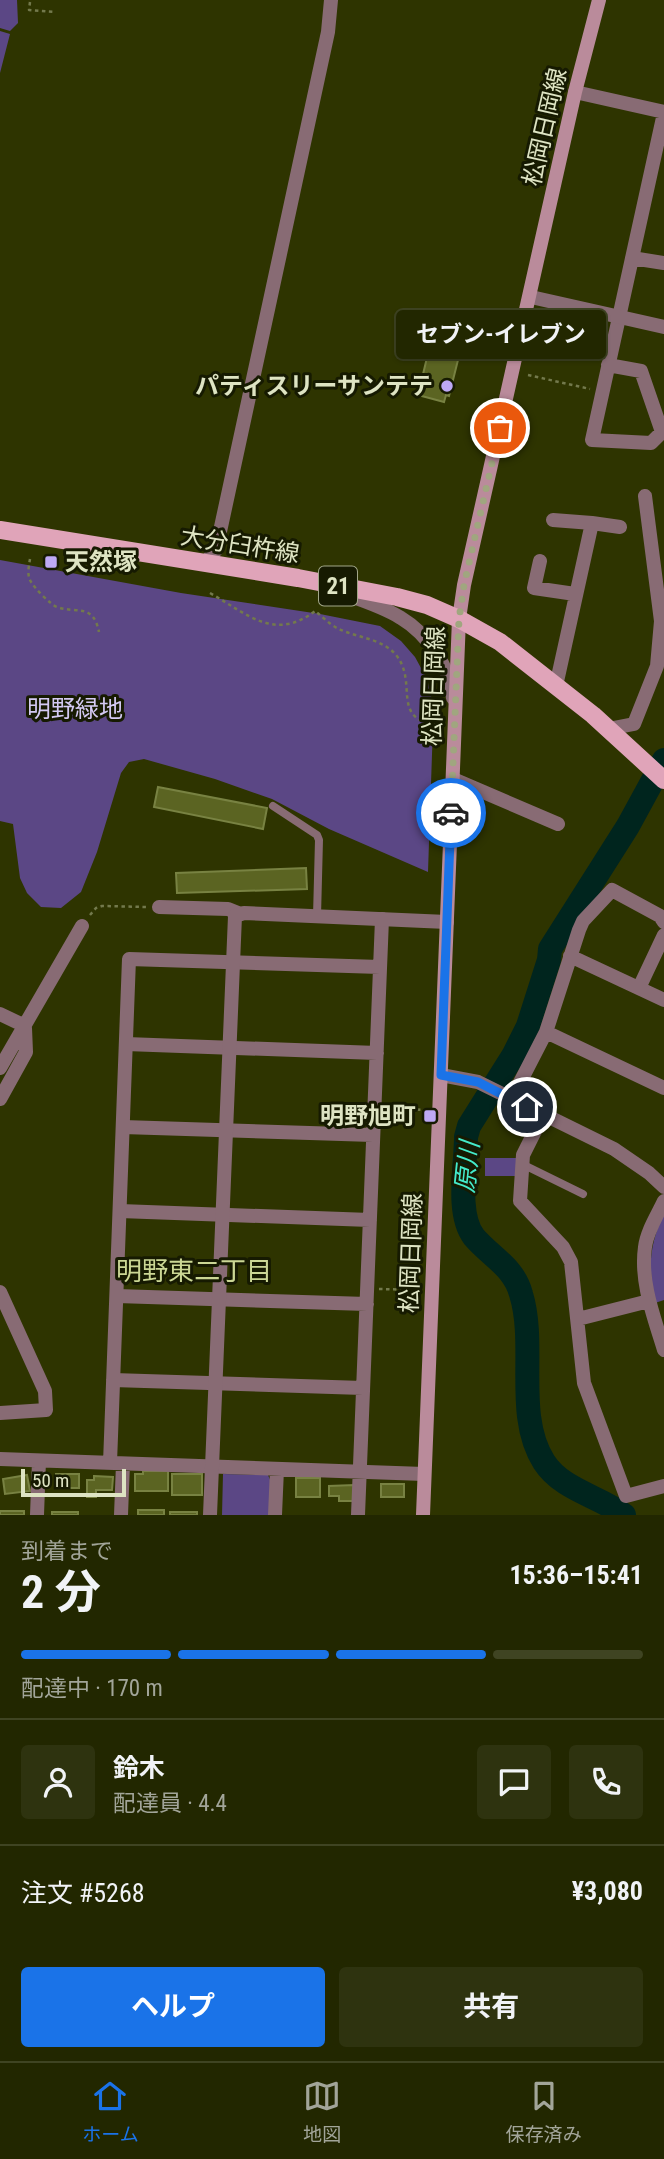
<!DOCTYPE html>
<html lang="ja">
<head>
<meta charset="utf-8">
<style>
	:root { --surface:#222700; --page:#2e330f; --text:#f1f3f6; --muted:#a2a599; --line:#3f4422; --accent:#1a73e8 }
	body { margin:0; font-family:"Roboto Condensed","Noto Sans JP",sans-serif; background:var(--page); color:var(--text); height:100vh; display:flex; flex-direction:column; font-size:26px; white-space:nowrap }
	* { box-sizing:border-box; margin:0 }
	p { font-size:23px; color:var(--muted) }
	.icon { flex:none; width:38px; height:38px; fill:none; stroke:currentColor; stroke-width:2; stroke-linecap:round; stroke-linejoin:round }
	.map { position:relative; height:1515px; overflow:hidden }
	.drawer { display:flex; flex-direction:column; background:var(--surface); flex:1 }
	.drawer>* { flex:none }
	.scale { position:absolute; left:21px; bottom:18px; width:105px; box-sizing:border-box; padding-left:7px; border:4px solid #dee4c3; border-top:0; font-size:19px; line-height:24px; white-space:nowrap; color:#dee4c3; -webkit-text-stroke:5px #161a01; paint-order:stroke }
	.pin { position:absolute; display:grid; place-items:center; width:60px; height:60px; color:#fff; margin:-30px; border:4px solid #fff; border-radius:50%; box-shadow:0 2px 7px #0007 }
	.courier { position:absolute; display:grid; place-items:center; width:70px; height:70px; margin:-35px; border:5px solid #1a73e8; border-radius:50%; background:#fff; color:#222; box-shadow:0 2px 9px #0007 }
	.bubble { position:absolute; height:49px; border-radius:7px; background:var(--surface); box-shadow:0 2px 5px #0004,0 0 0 2px var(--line); font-size:23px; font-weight:700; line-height:49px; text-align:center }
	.overview em { font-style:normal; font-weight:700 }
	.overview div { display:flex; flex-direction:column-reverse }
	.overview { display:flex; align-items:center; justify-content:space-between; height:119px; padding:0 21px }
	h1 { font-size:46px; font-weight:700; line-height:52px }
	.bar { display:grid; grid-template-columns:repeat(4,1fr); gap:10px 7px; align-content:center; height:84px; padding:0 21px }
	.bar i { height:9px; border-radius:5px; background:var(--line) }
	.bar .on { background:var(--accent) }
	.bar p { grid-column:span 4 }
	.line { display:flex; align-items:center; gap:18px; padding:0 21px; border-top:2px solid var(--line) }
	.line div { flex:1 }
	.round { display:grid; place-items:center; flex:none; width:74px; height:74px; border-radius:7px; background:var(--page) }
	.cta { display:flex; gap:14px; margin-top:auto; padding:14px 21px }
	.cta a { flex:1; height:80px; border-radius:7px; background:var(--accent); color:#fff; font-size:28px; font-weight:700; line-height:80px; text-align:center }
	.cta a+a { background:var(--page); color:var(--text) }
	.tab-bar { display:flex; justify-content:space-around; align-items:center; height:98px; border-top:2px solid var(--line); background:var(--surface); font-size:19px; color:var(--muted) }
	.tab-bar a { display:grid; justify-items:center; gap:4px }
	.tab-bar .on { color:var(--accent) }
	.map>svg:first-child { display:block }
</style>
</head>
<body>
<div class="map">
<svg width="664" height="1515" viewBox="0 0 664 1515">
	<rect width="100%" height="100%" fill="#2e3400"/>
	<!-- green -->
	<path fill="#5b4785" d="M0,0h17l1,23 -8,8 -10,-3z
		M0,31l10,3 -10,39z
		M0,560l181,33 139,21 60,12 21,15 14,16 12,22 5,21 1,25 -5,147 -99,-43 -57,-30 -57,-20 -71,-20 -15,3 -8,11 -24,79 -16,40 -20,16 -20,-1 -14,-14 -7,-15 -7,-54 -13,-3z
		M485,1158h31v18h-31z
		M664,1211v89l-9,3c-7,-40 -6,-54 9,-92z
		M223,1474l45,1 3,7 -1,33h-48z"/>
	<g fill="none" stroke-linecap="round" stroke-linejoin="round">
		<!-- river -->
		<path stroke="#00251e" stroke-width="24" d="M624,1515c-25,-19 -62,-25 -80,-53 -30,-47 -7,-116 -23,-168 -7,-27 -30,-37 -47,-57 -18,-23 -8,-72 -8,-100l3,-11 44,-70 15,-30 21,-66 1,-11 78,-123 36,-66"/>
	</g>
	<!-- building -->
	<path fill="#5b6422" stroke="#788242" stroke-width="2" d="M431,341l30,7 -12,48 -3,-1 -2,7 -26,-7z
		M158,787l109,21 -4,21 -109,-22z
		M306,868l1,21 -130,4 -1,-20z
		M143,1471h25v20h-33v-17h8z
		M56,1474h23v14h-23z
		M172,1474h30v21h-30z
		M27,1475l3,16 -25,3 -2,-15z
		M94,1476l19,1 -1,13h-16v7h-9v-17h7z
		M296,1478h24v19h-24z
		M381,1484h23v13h-23z
		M354,1485v16h-15v-5h-10v-10z
		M138,1510h26v5h-26z
		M0,1511h24v4h-24z
		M52,1512h26v3h-26z
		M170,1512h27v3h-27z"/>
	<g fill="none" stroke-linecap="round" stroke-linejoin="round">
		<!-- path -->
		<path stroke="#73794c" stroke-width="2.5" stroke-dasharray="3.5 3.5" stroke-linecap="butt" d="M30,2l-1,8 26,2
			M528,375l62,14
			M30,559c-1,6 -3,15 0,21 3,7 21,25 27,27 21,7 36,-4 42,25
			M210,593c37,21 65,49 105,18 7,5 14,13 22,17 19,10 45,10 59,27 23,28 -7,65 43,70
			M90,915l6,-7 6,-2 44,1
			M389,1108l36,2
			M379,1289l39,1"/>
		<!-- service -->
		<path stroke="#886b74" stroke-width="8" d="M273,806l44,29 2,5 -2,76
			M522,1164l61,30"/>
		<!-- minor -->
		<path stroke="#886b74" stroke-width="14" d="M575,92l89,20
			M632,258l32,5
			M608,365l33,6 21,61 -11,11 -59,-3 72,-327
			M553,520l39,3
			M540,561l-6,27 41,6
			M204,564l12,-14 112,-518 3,-32
			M336,591c22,8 46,15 65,27 27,16 49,50 52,80
			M556,686l36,-163 28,4
			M608,729l26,-5 23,-58 4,-45 -16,-125
			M453,779l105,45
			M159,907l69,2 10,4
			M570,956l94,44
			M639,988l25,-53
			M0,1014l25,12
			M546,1032l118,56
			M126,1044l251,9
			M0,1068l82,-142
			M441,1075l37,7 136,67 35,24 15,14
			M0,1099l26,-47 -1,-24
			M511,1100l35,-68 33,-102 4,-9 29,-31 48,26 4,6
			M543,1115l-20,40 -3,46 43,46 8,15 13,121 42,113 38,-10
			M123,1127l250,8
			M664,1201c-7,15 -17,30 -19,46 -5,35 9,70 19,103
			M120,1211l250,9
			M0,1292l45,99 1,19 -46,3
			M117,1296l250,8
			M578,1319l71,-18
			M113,1380l250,8
			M0,1459l424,15
			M110,1463l19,-504 251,8
			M37,1515l2,-54
			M121,1515l2,-51
			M275,1515l2,-46
			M358,1515l24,-596"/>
		<!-- tertiary -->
		<path stroke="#886b74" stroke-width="14" d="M531,297l133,30
			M210,1515l25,-599 9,-3 203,9"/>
		<!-- secondary -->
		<path stroke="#ba8b9b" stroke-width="14" d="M423,1515l36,-896 5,-34 111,-493 24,-92"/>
		<!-- primary -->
		<path stroke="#e0a4b9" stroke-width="18" d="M0,530l298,48 99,19 30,8 32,14 41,23 93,73 71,65"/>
	</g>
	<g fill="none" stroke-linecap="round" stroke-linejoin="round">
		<!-- done -->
		<path stroke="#a0a67f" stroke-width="7" stroke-dasharray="0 12.6" d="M451,813l8,-194 5,-34 36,-157"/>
		<!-- route -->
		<path stroke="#1a73e8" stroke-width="9" d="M451,813l-10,262 37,7 49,25"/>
	</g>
	<!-- markers -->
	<g fill="#bea9f5" stroke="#161a01" stroke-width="2.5">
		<circle cx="447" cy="386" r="7"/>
		<rect x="44" y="555" width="14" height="14" rx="3.5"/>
		<rect x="423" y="1109" width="14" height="14" rx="3.5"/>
	</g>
	<g text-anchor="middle" stroke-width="6" stroke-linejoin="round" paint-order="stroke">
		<!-- shield labels -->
		<rect fill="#161a01" stroke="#a2a789" stroke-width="2" x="319" y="566.5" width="38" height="39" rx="5"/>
		<g font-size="23" font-weight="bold" fill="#dee4c3">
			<text x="338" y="594">21</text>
		</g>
		<!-- street labels -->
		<g font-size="24" fill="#dee4c3" stroke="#161a01">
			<text transform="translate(545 127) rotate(-77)" y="8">松岡日岡線</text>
			<text transform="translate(240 545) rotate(9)" y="8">大分臼杵線</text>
			<text transform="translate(434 686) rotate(-88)" y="8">松岡日岡線</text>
			<text transform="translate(411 1253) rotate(-88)" y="8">松岡日岡線</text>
		</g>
		<!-- poi labels -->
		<g font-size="24" font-weight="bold" fill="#dee4c3" stroke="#161a01" text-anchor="end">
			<text x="433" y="394">パティスリーサンテテ</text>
			<text x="65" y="570" text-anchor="start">天然塚</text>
			<text x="416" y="1124">明野旭町</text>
		</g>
		<!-- park labels -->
		<g font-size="24" fill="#d4caf3" stroke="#161a01">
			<text x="75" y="717">明野緑地</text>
		</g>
		<!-- water labels -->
		<g font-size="26" font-style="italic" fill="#44ebcb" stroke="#161a01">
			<text transform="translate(467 1167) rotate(-84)" y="9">原川</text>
		</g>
		<!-- neighbourhood labels -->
		<g font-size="26" fill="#cbd794" stroke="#161a01">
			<text x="194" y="1280">明野東二丁目</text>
		</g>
	</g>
</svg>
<div class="scale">50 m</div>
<div class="pin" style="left:500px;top:428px;background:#ea580c"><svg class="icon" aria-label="bag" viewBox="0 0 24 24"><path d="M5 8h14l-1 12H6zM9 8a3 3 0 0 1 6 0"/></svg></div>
<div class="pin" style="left:527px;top:1107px;background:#1f2937"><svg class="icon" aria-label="home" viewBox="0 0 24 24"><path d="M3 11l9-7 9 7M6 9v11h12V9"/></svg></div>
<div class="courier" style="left:451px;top:813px"><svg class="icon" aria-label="car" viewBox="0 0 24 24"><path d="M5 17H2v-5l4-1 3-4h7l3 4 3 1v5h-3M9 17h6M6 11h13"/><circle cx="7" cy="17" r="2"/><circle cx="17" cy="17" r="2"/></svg></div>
<div class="bubble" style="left:396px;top:310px;width:210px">セブン-イレブン</div>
</div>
<section class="drawer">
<div class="overview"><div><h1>2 分</h1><p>到着まで</p></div><em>15:36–15:41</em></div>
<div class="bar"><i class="on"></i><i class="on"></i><i class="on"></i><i></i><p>配達中 · 170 m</p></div>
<div class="line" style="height:126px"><a class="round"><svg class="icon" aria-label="person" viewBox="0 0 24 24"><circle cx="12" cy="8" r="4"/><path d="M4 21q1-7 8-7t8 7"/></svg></a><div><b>鈴木</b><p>配達員 · 4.4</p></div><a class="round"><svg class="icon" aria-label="chat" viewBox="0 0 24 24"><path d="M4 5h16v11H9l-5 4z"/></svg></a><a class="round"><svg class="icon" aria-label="phone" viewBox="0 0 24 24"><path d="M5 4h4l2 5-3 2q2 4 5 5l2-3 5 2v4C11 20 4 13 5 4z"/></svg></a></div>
<div class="line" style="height:91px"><div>注文 #5268</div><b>¥3,080</b></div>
<div class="cta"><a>ヘルプ</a><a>共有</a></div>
</section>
<nav class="tab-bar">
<a class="on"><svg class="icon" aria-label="home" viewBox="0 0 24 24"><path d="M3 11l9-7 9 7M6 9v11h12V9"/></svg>ホーム</a>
<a><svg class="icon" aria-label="map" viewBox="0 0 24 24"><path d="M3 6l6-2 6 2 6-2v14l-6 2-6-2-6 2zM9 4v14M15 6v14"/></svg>地図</a>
<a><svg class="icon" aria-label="saved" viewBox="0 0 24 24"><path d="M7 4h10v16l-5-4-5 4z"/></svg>保存済み</a>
</nav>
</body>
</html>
